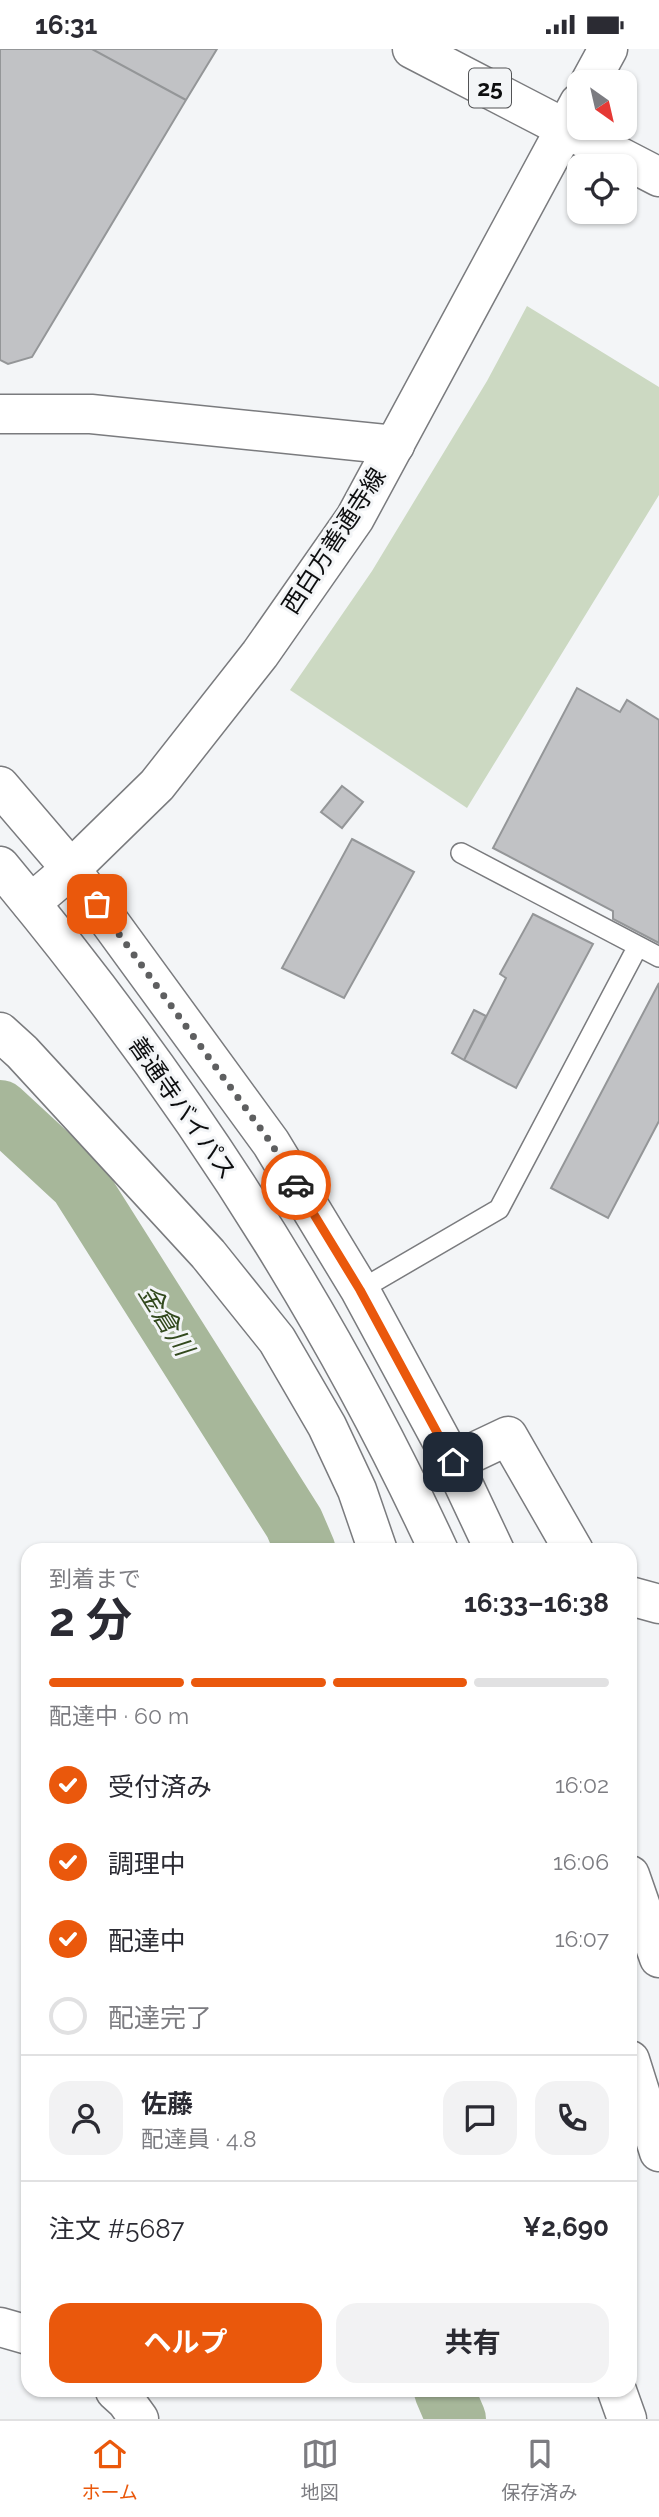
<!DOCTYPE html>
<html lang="ja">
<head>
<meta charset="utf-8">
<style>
	:root { --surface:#fff; --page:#f2f2f3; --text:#2b2b33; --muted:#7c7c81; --line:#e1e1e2; --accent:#ea580c }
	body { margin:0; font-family:Raleway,"Noto Sans JP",sans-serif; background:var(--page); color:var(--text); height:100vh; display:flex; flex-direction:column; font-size:26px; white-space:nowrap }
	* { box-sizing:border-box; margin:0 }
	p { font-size:23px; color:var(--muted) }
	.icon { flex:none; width:38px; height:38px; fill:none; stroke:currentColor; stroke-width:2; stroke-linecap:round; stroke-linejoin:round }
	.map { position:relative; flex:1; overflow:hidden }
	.side { position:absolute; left:21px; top:1494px; width:616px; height:854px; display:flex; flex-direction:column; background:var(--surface); border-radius:21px; box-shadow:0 2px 5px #0004 }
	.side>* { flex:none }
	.needle { width:46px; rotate:146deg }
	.tools { position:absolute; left:567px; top:21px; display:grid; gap:14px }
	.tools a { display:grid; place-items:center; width:70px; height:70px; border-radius:14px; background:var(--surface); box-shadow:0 2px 5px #0004; font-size:35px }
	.pin { position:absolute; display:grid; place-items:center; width:60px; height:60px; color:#fff; margin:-30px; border-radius:14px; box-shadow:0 4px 10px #0006 }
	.courier { position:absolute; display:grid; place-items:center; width:70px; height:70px; margin:-35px; border:5px solid #ea580c; border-radius:50%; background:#fff; color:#222; box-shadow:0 2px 9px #0007 }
	.head em { font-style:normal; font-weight:700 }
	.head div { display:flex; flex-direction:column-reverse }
	.head { display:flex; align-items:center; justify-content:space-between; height:119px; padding:0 28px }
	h1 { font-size:46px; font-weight:700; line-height:52px }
	.bar { display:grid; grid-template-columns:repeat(4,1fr); gap:10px 7px; align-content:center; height:84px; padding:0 28px }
	.bar i { height:9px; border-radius:5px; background:var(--line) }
	.bar .current { background:var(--accent) }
	.bar p { grid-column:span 4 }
	.line { display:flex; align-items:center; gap:18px; padding:0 28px; border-top:2px solid var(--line) }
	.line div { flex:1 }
	.round { display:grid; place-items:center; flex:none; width:74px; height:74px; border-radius:21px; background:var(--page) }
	ol { padding:0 28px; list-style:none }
	li { display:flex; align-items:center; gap:21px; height:77px }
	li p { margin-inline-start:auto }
	li .icon { padding:7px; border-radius:50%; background:var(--accent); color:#fff; stroke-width:4 }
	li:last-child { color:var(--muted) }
	li i { width:38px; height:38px; border:4px solid var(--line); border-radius:50% }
	.action { display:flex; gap:14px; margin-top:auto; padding:14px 28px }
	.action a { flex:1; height:80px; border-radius:21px; background:var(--accent); color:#fff; font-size:28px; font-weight:700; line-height:80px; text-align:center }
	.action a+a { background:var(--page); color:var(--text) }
	.status { display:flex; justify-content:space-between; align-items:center; height:49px; padding:0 35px; background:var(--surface); direction:ltr }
	.status svg { height:19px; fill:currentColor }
	.tab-bar { display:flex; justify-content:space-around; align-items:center; height:98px; border-top:2px solid var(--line); background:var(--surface); font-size:19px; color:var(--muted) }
	.tab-bar a { display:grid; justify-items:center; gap:4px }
	.tab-bar .current { color:var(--accent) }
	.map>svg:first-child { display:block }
</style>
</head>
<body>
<div class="status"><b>16:31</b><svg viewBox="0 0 49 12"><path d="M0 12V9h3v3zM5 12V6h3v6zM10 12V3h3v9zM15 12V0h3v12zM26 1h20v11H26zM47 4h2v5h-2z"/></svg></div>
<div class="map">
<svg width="659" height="2370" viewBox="0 0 659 2370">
	<rect width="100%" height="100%" fill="#f3f5f7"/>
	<!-- green -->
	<path fill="#ccd9c2" d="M527,257l132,81v108l-192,313 -177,-118 82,-119 115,-190z"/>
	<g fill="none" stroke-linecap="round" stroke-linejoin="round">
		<!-- river -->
		<path stroke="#a7b79a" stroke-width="60" d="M0,1061l79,73 215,340 12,28
			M444,2342l12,28"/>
	</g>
	<!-- building -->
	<path fill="#c1c2c5" stroke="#949698" stroke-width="2" d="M0,0h92l94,51 -154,257 -24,7 -8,-4z
		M92,0h125l-31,51z
		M577,639l43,24 7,-12 32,20v223l-46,-24v-8l-120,-63z
		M342,737l21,16 -21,26 -21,-16z
		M352,790l62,33 -70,126 -62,-30z
		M533,865l60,30 -77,144 -52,-28 42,-82 -6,-4z
		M659,934v138l-51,97 -57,-30z
		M474,961l12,6 -22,44 -12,-7z"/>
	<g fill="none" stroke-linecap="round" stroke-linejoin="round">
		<!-- lane casing -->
		<g stroke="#7a7b7e" stroke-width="22">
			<path id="lane" d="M461,804l198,104
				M360,1241l139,-81 139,-263"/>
		</g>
		<!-- street casing -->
		<g stroke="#7a7b7e" stroke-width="41">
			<path id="street" d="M0,365h91l304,31
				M0,983l22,20 186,202 69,86 50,86 30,64 21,61
				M453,1413l55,-26 66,115
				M630,1547l29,8
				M617,2342l10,28"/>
		</g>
		<!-- secondary casing -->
		<g stroke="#7a7b7e" stroke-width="41">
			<path id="secondary" d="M590,33l18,-33
				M31,854l40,-34 86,-84 103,-131 95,-136 224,-415
				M0,2278l28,8
				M115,2342l11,10 13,18"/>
		</g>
		<!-- primary casing -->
		<g stroke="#7a7b7e" stroke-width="41">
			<path id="primary" d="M412,0l247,128"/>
		</g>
		<!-- highway casing -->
		<g stroke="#7a7b7e" stroke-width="41">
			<path id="highway" d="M0,737l71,83 200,274 89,147 93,172 42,89
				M0,817c174,208 325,438 439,685
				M630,1826l29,83
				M630,2011l29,92"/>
		</g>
		<!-- lane -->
		<use href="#lane" stroke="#fff" stroke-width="19"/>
		<!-- street -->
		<use href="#street" stroke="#fff" stroke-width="38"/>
		<!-- secondary -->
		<use href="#secondary" stroke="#fff" stroke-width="38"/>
		<!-- primary -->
		<use href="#primary" stroke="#fff" stroke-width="38"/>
		<!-- highway -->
		<use href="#highway" stroke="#fff" stroke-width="38"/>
	</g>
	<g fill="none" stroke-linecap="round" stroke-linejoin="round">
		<!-- done -->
		<path stroke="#5e5f60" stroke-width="7" stroke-dasharray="0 12.6" d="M97,855l174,239 25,42"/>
		<!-- route -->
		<path stroke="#ea580c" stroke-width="9" d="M296,1136l64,105 93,172"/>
	</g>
	<g text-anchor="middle" stroke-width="6" stroke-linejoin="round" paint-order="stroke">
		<!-- shield labels -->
		<rect fill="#f3f5f7" stroke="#525355" stroke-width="2" x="469" y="19.5" width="42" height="39" rx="5"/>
		<g font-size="23" font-weight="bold" fill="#0d0e0f">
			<text x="490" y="47">25</text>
		</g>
		<!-- street labels -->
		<g font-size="24" fill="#0d0e0f" stroke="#f3f5f7">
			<text transform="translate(334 492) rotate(-57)" y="8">西白方善通寺線</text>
			<text transform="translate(182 1059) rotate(55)" y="8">善通寺バイパス</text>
		</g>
		<!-- water labels -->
		<g font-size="26" font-style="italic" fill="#32491d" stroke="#f3f5f7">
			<text transform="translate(166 1271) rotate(58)" y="9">金倉川</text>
		</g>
	</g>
</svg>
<div class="tools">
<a><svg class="needle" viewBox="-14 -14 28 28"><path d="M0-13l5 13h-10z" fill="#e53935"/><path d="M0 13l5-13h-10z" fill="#7c7c81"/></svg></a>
<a><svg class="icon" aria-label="locate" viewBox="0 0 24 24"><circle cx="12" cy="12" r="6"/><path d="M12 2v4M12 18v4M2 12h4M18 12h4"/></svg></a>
</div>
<div class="pin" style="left:97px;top:855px;background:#ea580c"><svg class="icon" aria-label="bag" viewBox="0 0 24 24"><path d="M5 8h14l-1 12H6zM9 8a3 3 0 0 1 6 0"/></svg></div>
<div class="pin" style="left:453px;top:1413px;background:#1f2937"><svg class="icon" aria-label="home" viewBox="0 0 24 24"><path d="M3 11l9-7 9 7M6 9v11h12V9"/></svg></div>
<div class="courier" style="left:296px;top:1136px"><svg class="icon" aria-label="car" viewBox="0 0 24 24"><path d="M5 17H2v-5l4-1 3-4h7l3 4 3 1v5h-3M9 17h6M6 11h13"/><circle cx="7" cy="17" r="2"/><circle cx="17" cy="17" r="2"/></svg></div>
<section class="side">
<div class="head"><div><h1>2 分</h1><p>到着まで</p></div><em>16:33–16:38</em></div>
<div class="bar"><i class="current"></i><i class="current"></i><i class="current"></i><i></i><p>配達中 · 60 m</p></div>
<ol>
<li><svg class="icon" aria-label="check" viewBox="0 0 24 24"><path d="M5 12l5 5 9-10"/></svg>受付済み<p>16:02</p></li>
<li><svg class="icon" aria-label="check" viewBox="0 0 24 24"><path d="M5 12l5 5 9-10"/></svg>調理中<p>16:06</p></li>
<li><svg class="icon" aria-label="check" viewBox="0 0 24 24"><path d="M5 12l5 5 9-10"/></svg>配達中<p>16:07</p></li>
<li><i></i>配達完了</li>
</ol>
<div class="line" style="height:126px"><a class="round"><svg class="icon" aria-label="person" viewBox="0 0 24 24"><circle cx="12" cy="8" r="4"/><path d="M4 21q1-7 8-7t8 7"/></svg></a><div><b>佐藤</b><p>配達員 · 4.8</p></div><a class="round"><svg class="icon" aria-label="chat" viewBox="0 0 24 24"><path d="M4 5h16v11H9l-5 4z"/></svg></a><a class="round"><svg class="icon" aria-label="phone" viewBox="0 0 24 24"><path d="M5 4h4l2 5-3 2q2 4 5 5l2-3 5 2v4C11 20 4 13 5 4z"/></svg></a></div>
<div class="line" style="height:91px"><div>注文 #5687</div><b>¥2,690</b></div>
<div class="action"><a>ヘルプ</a><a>共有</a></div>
</section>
</div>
<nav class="tab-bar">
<a class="current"><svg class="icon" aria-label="home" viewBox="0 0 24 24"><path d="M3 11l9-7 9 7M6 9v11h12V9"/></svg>ホーム</a>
<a><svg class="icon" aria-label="map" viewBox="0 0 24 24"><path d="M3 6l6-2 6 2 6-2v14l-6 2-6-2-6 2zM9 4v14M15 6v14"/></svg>地図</a>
<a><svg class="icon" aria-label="saved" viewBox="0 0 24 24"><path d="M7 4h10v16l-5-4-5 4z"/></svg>保存済み</a>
</nav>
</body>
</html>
